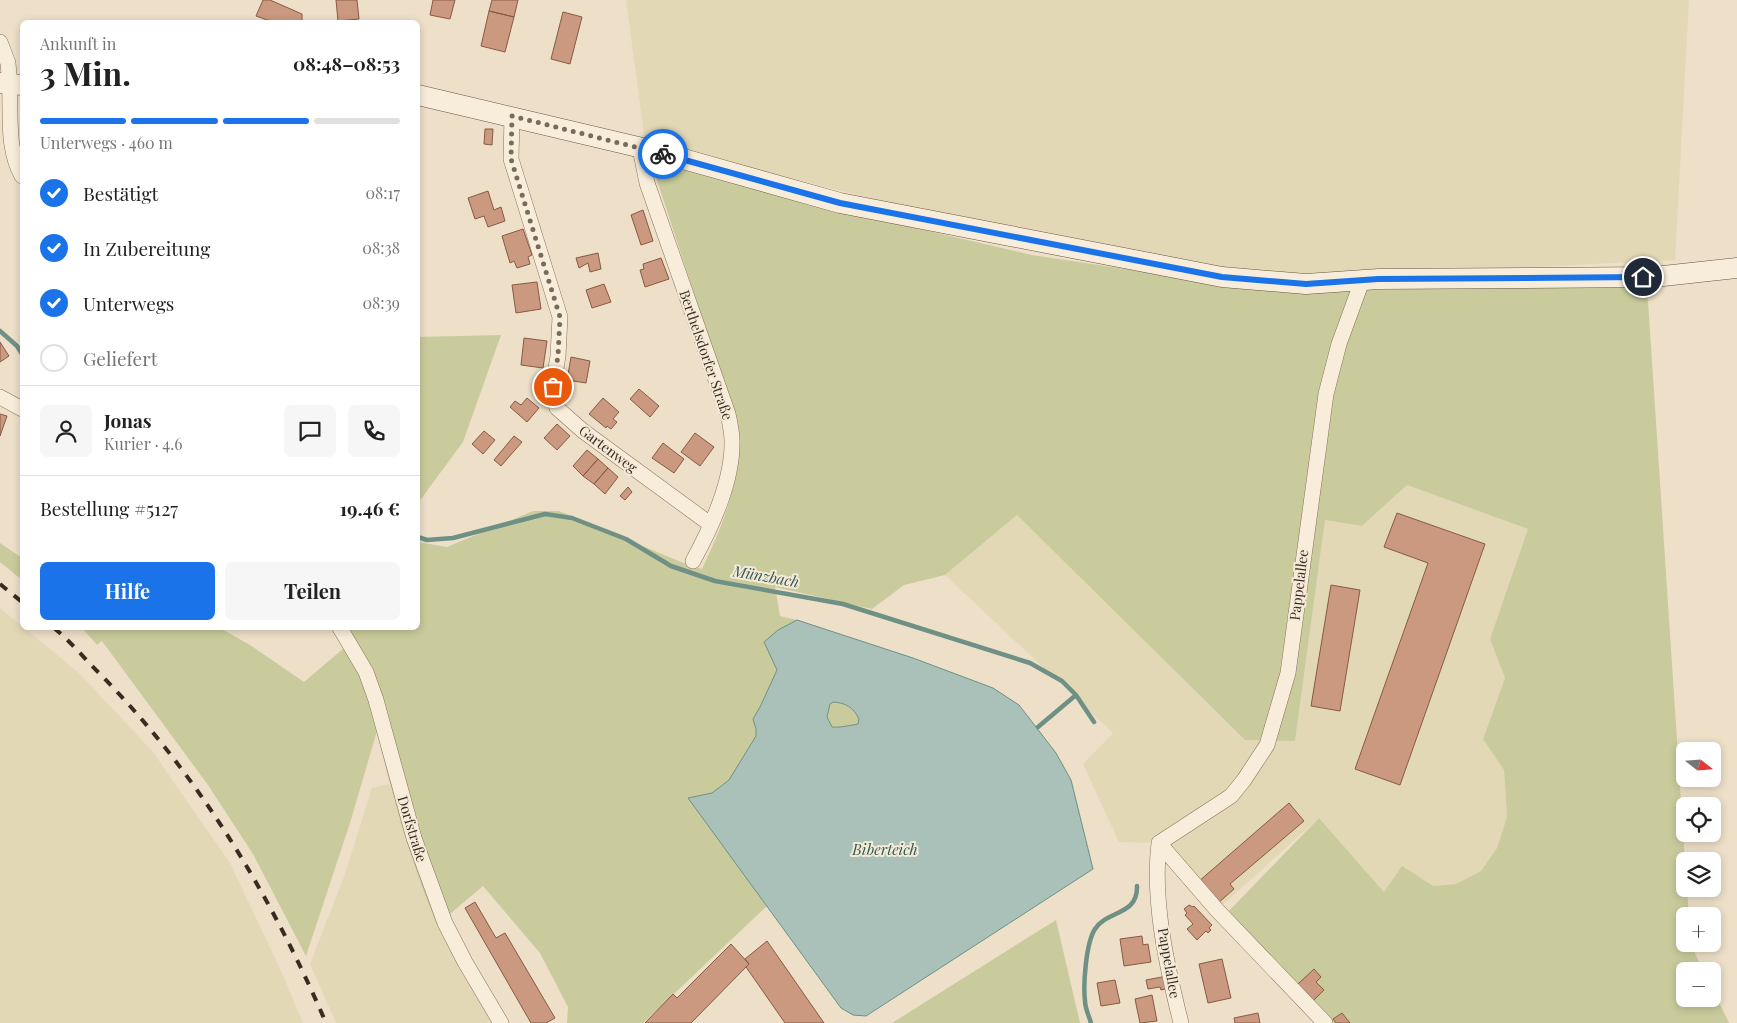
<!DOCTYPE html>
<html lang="de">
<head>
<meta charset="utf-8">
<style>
	:root { --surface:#fff; --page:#f6f6f6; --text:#222; --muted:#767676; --line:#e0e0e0; --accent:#1a73e8 }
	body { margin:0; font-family:"Playfair Display",serif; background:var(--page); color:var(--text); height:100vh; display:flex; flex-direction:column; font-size:19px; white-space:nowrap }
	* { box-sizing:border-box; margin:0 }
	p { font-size:16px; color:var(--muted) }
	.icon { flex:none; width:28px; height:28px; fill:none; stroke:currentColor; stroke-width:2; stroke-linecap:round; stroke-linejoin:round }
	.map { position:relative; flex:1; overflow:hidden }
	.details { position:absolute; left:20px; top:20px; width:400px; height:610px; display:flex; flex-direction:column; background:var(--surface); border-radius:8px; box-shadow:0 2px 8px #0003 }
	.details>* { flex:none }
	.needle { width:32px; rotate:107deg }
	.controls { position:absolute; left:1676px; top:742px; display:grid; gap:10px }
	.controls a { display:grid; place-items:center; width:45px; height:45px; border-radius:8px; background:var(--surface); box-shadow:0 2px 8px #0003; font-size:25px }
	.pin { position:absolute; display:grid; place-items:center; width:42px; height:42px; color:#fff; margin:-21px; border:2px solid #fff; border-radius:50%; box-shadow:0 1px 5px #0007 }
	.courier { position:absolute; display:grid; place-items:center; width:50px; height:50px; margin:-25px; border:4px solid #1a73e8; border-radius:50%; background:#fff; color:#222; box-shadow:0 1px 6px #0007 }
	.overview em { font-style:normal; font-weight:700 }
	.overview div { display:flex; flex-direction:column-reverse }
	.overview { display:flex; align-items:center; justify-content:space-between; height:85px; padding:0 20px }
	h1 { font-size:32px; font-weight:700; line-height:38px }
	.bar { display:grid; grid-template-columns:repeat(4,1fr); gap:8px 5px; align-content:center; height:60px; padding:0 20px }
	.bar i { height:6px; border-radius:4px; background:var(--line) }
	.bar .current { background:var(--accent) }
	.bar p { grid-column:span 4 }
	.line { display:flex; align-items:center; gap:12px; padding:0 20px; border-top:1px solid var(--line) }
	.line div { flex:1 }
	.round { display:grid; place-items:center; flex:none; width:52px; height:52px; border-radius:8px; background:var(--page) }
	ol { padding:0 20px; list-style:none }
	li { display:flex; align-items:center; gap:15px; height:55px }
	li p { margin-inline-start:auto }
	li .icon { padding:5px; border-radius:50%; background:var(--accent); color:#fff; stroke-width:4 }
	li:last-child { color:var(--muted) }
	li i { width:28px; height:28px; border:2px solid var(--line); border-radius:50% }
	.primary-button { display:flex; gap:10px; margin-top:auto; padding:10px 20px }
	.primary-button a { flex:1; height:58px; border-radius:8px; background:var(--accent); color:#fff; font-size:20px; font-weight:700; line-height:58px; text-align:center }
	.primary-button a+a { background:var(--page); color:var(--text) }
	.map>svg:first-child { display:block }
</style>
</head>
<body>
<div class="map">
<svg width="1737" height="1023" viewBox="0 0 1737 1023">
	<rect width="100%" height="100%" fill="#eddfc8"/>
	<!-- farmland -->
	<path fill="#e3d8b6" d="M626,0h1063l-14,260 -304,15 -89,2 -58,-6 -283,-55 -296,-75z
		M1407,485l122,44 -39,110 15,39 -22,61 21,31 3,47 -10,31 -16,23 -25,13 -23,2 -31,-19 -18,25 -65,-74 -102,92 -58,-67 -40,-1 -36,-78 30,-31 -168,-158 72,-60 228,225h50l30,-220 37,6z
		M0,608l79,65 74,79 77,111 51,108 22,52h-303z
		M389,784l34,106 14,35 57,98h-158l-26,-59 35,-90 27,-86z"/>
	<!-- green -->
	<path fill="#c9cb9c" d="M650,159l209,56 173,40 247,37 273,-6h95l38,575v28h2l2,27h-4v28h6l12,27h-18v28h27l1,-9 16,33h-399l-104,-109 93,-96 65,74 18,-26 31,20 23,-2 25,-13 16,-23 10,-31 -3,-47 -21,-31 22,-61 -15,-39 38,-110 -121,-44 -45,41 -37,-6 -30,221 -50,-1 -228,-225 -72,60 -41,10 -32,24 -97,-22 5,29 17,4 -19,10 -1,40 -17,37 -7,12 3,10v7l-27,44 -17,13 -23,5 78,108 -124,117h-76l1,-16 -28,-54 -57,-67 -46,39c-26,-62 -45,-128 -60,-194l-27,92 -44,133 -53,-102 -45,-69 -106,-144 -5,4 -15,-17h138l30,17 54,37 40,-34 5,-20h69v-86l29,5 86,-36h26l122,51 21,7c19,-40 37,-83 37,-127 0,-9 -3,-19 -5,-27z
		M501,335l-38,107 -45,61v-166z
		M0,543l22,15v22l-22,-18z
		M833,701c14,2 20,6 26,18l-1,5c-4,1 -21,4 -26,3l-5,-10 3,-13z
		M1056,920l24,103h-188z"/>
	<!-- water -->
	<path fill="#a9c1b8" stroke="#6f9085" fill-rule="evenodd" d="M797,620l116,38 80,30 26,17 37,48 15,27 22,89 -227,147 -13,-1 -12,-7 -153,-210 24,-5 17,-13 27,-44v-7l-3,-10 7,-12 17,-37 -13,-28 14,-12zM833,702c13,1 20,5 26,17l-1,5c-4,1 -21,4 -26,3l-5,-10 3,-13z"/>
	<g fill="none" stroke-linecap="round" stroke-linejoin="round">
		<!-- stream -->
		<path stroke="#6f9085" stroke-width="4.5" d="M0,331l17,15 5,8
			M418,537l9,3 26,-2 92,-24 27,4 54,21 45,27 44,15 128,23 187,59 32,18 14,14 18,27
			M1038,727l38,-32
			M1091,1023c-2,-7 -6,-15 -6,-22 -2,-17 1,-58 10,-72 12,-19 43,-13 42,-43"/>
	</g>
	<!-- building -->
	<path fill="#ca997f" stroke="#875a44" d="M263,0h7l32,14v8h-29l-17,-6z
		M336,0h21l2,19 -21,2z
		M433,0h22l-5,19 -20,-4z
		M492,0h26l-4,17 -25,-6z
		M489,11l25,6 -9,35 -24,-6z
		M563,12l19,5 -12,47 -19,-5z
		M485,129h8l-1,16 -8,-1z
		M488,191l6,19 7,-3 4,14 -17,6 -4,-11 -9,3 -7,-21z
		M643,210l10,31 -12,4 -10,-30z
		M523,229l9,26 -4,2 2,7 -13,4 -3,-7 -4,2 -8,-27z
		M598,253l3,16 -11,3 -2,-9 -9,5 -3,-10z
		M661,258l8,21 -24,8 -5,-17 4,-1 -1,-5z
		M537,282l4,27 -25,4 -4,-28z
		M604,284l7,18 -19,6 -6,-18z
		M524,338l23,3 -4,27 -22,-3z
		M0,342l9,14 -9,6z
		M571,357l19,4 -4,22 -19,-3z
		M639,389l20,17 -9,11 -20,-18z
		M527,398l12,10 -12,14 -17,-15 5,-6 6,4z
		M603,398l16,14 -6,7 4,3 -6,7 -4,-3 -1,2 -17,-14z
		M0,414l7,2 -7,20z
		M557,424l13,12 -13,14 -13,-12z
		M484,431l11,9 -12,14 -11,-10z
		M695,433l19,14 -14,19 -19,-14z
		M514,436l8,6 -21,24 -7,-6z
		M663,443l21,16 -10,14 -22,-15z
		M587,450l11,9 -15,17 -10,-10z
		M598,459l10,9 -14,16 -11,-8z
		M608,468l10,9 -13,17 -11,-10z
		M628,487l4,5 -7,8 -5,-4z
		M1397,513l88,31 -85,241 -45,-16 73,-206 -44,-16z
		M1331,585l29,5 -20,121 -29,-5z
		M1289,803l15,18 -74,63 4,5 -17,15 -19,-22z
		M475,902l21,36 9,-5 50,85 -9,5h-15l-66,-115z
		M1189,905l4,2 1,-1 18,19 -3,3 2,2 -3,3 -2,-2 -9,9 -10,-11 6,-5 -8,-9 2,-2 -3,-4z
		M1142,936l1,9 5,-1 3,18 -27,4 -4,-27z
		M767,941l57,82h-39l-39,-56 3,-3 -4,-5z
		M731,944l18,20 -58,59h-46l28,-29 4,4z
		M1222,959l9,39 -23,5 -9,-39z
		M1314,969l7,8 -5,5 8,8 -11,11 -15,-17z
		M1167,976l2,12 -8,2 -1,-3 -12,2 -2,-9z
		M1115,980l5,23 -19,3 -4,-23z
		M1152,995l5,26 -17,2 -5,-24z
		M1258,1013l2,10h-25l-1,-5z
		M1342,1013l8,10h-14l-3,-4z"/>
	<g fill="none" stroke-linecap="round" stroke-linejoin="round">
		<!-- street casing -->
		<g stroke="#89715d" stroke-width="16">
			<path id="street" d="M0,42l8,21 1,12c3,33 -4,71 13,101
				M512,116l-1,43 49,158 -2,39 -5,31 1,11 3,10 26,23 127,93
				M640,148l7,35 81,231c2,9 4,18 4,27 1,40 -20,85 -39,120
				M0,397l22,12
				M340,628l26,44 10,28 38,138 31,85 20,39 36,61
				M1159,843l58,67 108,113
				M1181,1023c-14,-56 -29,-122 -22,-180l72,-47 13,-16 23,-35 21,-72 38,-279 13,-50 23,-63"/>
		</g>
		<!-- secondary casing -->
		<g stroke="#6b5340" stroke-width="21">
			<path id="secondary" d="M0,83l22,2
				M418,95l237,56 185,52 382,74 84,7 73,-5 275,-2 83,-9"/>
		</g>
		<!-- street -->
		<use href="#street" stroke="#f8eddb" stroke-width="15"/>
		<!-- secondary -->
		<use href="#secondary" stroke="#f8eddb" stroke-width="20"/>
		<!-- rail -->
		<path stroke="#3a2b20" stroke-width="4" stroke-dasharray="9 9" stroke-linecap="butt" d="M0,584l22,18
			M54,628c16,13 30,30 45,45 98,99 172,222 227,350"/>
	</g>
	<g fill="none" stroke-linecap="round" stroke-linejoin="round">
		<!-- done -->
		<path stroke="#796a5b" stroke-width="5" stroke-dasharray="0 9" d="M553,387l5,-31 2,-39 -49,-158 1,-43 151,38"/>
		<!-- route -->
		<path stroke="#1a73e8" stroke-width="6" d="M663,154l177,49 382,74 84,7 72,-5 265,-2"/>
	</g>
	<g text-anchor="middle" stroke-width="4" stroke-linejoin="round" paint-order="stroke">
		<!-- street labels -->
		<g font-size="14" fill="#3a2b20" stroke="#f5ead7">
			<text transform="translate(706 355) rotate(71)" y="5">Berthelsdorfer Straße</text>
			<text transform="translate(608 449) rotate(37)" y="5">Gartenweg</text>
			<text transform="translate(1299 585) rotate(-83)" y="5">Pappelallee</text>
			<text transform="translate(412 829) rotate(73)" y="5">Dorfstraße</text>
			<text transform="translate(1169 963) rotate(80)" y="5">Pappelallee</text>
		</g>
		<!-- water labels -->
		<g font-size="15" font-style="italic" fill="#305953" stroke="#f5ead7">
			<text transform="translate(766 577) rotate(10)" y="5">Münzbach</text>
			<text x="885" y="855">Biberteich</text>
		</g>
	</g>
</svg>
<div class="controls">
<a><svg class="needle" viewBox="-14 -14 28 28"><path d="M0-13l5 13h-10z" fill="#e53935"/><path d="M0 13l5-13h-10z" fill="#767676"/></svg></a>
<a><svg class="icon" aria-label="locate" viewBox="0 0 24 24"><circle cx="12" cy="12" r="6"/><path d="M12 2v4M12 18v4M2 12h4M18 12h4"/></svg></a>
<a><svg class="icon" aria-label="layers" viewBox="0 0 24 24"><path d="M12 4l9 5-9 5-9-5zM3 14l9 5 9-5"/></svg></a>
<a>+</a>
<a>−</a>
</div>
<div class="pin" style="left:553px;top:387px;background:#ea580c"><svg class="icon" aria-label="bag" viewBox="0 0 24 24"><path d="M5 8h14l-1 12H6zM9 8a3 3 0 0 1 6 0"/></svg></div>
<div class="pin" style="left:1643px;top:277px;background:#1f2937"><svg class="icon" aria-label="home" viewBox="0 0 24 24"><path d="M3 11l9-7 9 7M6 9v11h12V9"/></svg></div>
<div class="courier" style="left:663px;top:154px"><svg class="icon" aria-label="bike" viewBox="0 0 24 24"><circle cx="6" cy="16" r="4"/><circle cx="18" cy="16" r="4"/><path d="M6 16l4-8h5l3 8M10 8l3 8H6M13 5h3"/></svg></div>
<section class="details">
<div class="overview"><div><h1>3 Min.</h1><p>Ankunft in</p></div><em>08:48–08:53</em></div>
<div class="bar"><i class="current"></i><i class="current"></i><i class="current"></i><i></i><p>Unterwegs · 460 m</p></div>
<ol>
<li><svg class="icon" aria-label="check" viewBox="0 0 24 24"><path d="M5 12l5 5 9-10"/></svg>Bestätigt<p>08:17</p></li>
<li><svg class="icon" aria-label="check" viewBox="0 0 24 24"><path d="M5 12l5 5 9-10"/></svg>In Zubereitung<p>08:38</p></li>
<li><svg class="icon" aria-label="check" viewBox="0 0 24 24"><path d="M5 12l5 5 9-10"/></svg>Unterwegs<p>08:39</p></li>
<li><i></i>Geliefert</li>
</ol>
<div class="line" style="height:90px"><a class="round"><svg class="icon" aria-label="person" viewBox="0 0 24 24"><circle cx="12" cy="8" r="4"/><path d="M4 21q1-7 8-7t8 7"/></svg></a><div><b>Jonas</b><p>Kurier · 4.6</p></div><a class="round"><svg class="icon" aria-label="chat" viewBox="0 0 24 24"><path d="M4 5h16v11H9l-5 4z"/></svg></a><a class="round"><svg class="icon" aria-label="phone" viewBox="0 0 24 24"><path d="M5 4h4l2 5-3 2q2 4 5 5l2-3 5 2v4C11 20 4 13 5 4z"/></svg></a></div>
<div class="line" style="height:65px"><div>Bestellung #5127</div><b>19.46 €</b></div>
<div class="primary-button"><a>Hilfe</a><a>Teilen</a></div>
</section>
</div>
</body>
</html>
